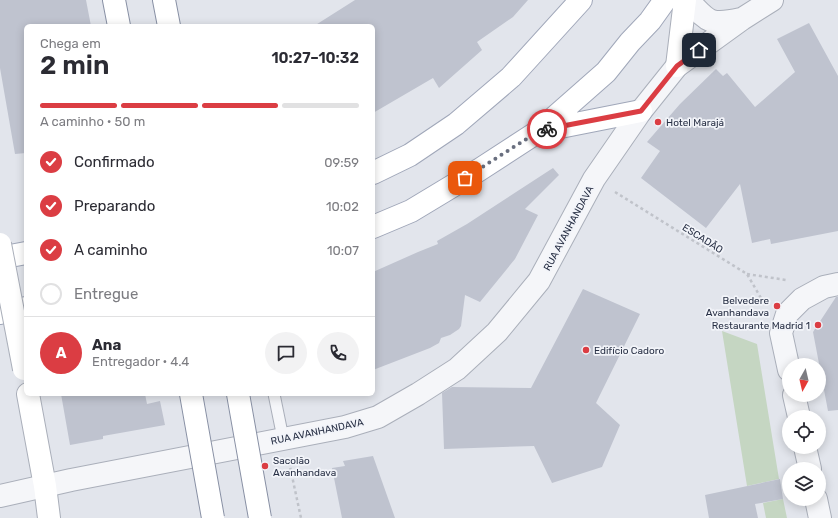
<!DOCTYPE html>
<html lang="pt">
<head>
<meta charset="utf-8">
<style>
	:root { --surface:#fff; --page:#f2f2f3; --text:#2b2b33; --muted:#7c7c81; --line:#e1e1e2; --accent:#db3d43 }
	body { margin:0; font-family:Rubik,sans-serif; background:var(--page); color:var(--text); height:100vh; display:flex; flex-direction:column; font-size:15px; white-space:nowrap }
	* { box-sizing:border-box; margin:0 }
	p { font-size:13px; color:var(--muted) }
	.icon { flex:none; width:22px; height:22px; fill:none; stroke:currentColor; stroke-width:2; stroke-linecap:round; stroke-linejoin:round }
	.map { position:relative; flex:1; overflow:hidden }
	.side { position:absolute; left:24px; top:24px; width:351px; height:372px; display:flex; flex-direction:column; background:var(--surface); border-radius:6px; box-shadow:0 2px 10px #0003 }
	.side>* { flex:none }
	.needle { width:26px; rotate:188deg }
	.tools { position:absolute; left:782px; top:358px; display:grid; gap:8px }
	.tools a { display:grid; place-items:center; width:44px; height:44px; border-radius:50%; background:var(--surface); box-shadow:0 2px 10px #0003; font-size:20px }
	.pin { position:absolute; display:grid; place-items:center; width:34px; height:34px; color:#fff; margin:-17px; border-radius:8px; box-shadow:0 2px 6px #0006 }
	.courier { position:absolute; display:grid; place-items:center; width:40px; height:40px; margin:-20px; border:3px solid #db3d43; border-radius:50%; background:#fff; color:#222; box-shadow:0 1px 5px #0007 }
	.headline em { font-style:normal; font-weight:600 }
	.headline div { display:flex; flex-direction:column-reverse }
	.headline { display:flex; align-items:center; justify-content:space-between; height:68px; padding:0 16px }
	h1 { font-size:26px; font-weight:600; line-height:30px }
	.bar { display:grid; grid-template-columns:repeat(4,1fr); gap:6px 4px; align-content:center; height:48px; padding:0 16px }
	.bar i { height:5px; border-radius:3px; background:var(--line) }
	.bar .active { background:var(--accent) }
	.bar p { grid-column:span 4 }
	.line { display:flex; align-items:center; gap:10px; padding:0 16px; border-top:1px solid var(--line) }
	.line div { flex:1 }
	.round { display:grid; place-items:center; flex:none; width:42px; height:42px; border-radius:21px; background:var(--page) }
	ol { padding:0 16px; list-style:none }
	li { display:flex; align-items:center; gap:12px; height:44px }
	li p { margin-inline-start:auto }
	li .icon { padding:4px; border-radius:50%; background:var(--accent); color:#fff; stroke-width:4 }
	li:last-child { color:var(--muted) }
	li i { width:22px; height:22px; border:2px solid var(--line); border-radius:50% }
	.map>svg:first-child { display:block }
</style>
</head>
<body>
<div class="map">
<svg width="838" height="518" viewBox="0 0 838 518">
	<rect width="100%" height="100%" fill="#e2e5ec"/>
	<!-- green -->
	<path fill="#c5d6c2" d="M722,331l35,13 22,135 -32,7z
		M783,499l4,19h-21l-3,-15z"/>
	<!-- building -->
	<path fill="#bfc3cf" d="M0,0h86l5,26h-65v127l-11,1 -15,-86z
		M355,0h173l-15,17 -36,25 5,8 -43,38 -6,-10 -60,35v-87h-59z
		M809,23l29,53v155l-67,13 -1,-5 -18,4 -12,-59 -34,44 -65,-50 19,-27 -13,-9 33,-38 36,-35 7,7 4,-3 28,34 40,-35 -18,-33z
		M553,168l6,7 -34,34 13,6 -23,44 -35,43 -15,-7 -4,31 -2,3 -9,6 -9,3 -2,5 -9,5 -57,22v-98l45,-20 20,-8 -1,-3 30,-17z
		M583,289l57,25 -44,89 24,22 -18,42 -50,16 -18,-37 -90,3 -2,-56 10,-6 79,1z
		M836,297h2v113l-10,1 -15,-79z
		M61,394h84l2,10 13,-3 5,24 -62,11v3l-33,6z
		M373,456l22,62h-53l-10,-50 13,-2 -2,-5z
		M780,479l3,20 -28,5 3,14h-49l-4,-23z"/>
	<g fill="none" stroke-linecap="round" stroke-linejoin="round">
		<!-- service casing -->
		<g stroke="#aaafba" stroke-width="13">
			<path id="service" d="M274,394l9,44"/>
		</g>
		<!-- minor casing -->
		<g stroke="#aaafba" stroke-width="24">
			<path id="minor" d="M688,0c20,22 22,26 53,19
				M789,370l-8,-37 6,-19 15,-15 22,-12 14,-3
				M794,395l5,22
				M805,447l5,22
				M0,496l71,-16 274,-53 33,-10 40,-23 39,-25 40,-37 42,-51 55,-102 47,-68 36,-45 65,-47 30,-19
				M816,499l4,19"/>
		</g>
		<!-- secondary casing -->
		<g stroke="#aaafba" stroke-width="24">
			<path id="secondary" d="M677,66l8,-66
				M28,394l17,92 4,32"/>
		</g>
		<!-- primary casing -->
		<g stroke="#a0a7b9" stroke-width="24">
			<path id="primary" d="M540,131l101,-20
				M373,173l37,-18 46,-31 55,-47 70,-77
				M373,227l38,-16 68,-41 60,-39 67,-59 24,-30 20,-21 15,-21
				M0,258l26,-5
				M0,313l26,-5"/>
		</g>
		<!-- trunk casing -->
		<g stroke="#8890a4" stroke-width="24">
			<path id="trunk" d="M114,0l5,26
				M164,0l5,26"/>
		</g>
		<!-- path -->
		<path stroke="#c0c3ca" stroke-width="2.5" stroke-dasharray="3 3" stroke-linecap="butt" d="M615,192l132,82 18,31
			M747,274l39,6
			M289,462l12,56"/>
		<!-- service -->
		<use href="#service" stroke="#f5f6f9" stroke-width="11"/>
		<!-- minor -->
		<use href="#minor" stroke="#f5f6f9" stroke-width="22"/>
		<!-- secondary -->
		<use href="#secondary" stroke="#fff" stroke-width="22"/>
		<!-- primary -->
		<use href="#primary" stroke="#fff" stroke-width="22"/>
		<!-- trunk -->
		<use href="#trunk" stroke="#fff" stroke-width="22"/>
		<!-- secondary-bridge casing -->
		<g stroke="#aaafba" stroke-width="24" stroke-linecap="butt">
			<path id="secondary-bridge" d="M0,244l24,125"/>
		</g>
		<!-- trunk-bridge casing -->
		<g stroke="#8890a4" stroke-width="24" stroke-linecap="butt">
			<path id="trunk-bridge" d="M191,394l22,124
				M238,394l22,124"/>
		</g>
		<!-- secondary-bridge -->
		<use href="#secondary-bridge" stroke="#fff" stroke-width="22"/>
		<!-- trunk-bridge -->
		<use href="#trunk-bridge" stroke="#fff" stroke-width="22"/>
	</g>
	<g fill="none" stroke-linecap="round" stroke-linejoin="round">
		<!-- done -->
		<path stroke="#696f7f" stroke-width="4" stroke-dasharray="0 7.2" d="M465,178l74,-47 8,-2"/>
		<!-- route -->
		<path stroke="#db3d43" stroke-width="5" d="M547,129l94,-18 36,-45 22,-16"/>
	</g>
	<!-- markers -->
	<g fill="#db3d43" stroke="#f2f4f9" stroke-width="1.5">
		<circle cx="658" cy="122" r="4"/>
		<circle cx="777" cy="306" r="4"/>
		<circle cx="818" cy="325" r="4"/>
		<circle cx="586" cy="350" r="4"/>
		<circle cx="265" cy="466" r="4"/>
	</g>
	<g text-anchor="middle" stroke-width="3.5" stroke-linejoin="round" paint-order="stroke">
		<!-- poi labels -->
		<g font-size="10" fill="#283045" stroke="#f2f4f9" text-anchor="start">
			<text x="666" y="126">Hotel Marajá</text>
			<text x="769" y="304" text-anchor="end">Belvedere<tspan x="769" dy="12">Avanhandava</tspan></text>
			<text x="810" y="329" text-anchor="end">Restaurante Madrid 1</text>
			<text x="594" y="354">Edifício Cadoro</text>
			<text x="273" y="464">Sacolão<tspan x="273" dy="12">Avanhandava</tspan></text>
		</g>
		<!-- street labels -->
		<g font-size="10" fill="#283045" stroke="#f2f4f9">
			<text transform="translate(568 228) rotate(-62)" y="4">RUA AVANHANDAVA</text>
			<text transform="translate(703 238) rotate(32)" y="4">ESCADÃO</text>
			<text transform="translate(317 431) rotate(-12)" y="4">RUA AVANHANDAVA</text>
		</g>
	</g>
</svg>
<div class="tools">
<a><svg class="needle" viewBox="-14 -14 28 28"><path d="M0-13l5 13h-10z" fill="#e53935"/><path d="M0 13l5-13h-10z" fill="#7c7c81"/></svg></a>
<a><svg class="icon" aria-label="locate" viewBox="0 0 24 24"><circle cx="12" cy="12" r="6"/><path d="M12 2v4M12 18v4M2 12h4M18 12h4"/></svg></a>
<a><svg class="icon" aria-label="layers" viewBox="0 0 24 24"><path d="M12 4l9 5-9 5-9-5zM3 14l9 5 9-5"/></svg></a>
</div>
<div class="pin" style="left:465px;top:178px;background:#ea580c"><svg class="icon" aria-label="bag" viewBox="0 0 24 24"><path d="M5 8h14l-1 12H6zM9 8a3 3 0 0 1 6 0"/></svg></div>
<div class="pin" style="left:699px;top:50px;background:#1f2937"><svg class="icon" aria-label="home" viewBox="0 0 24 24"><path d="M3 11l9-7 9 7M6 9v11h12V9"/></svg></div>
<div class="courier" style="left:547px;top:129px"><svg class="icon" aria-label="bike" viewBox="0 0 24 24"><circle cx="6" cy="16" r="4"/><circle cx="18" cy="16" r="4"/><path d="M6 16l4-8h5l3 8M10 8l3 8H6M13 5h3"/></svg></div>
<section class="side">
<div class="headline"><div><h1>2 min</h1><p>Chega em</p></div><em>10:27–10:32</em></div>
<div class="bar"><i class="active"></i><i class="active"></i><i class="active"></i><i></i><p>A caminho · 50 m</p></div>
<ol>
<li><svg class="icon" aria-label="check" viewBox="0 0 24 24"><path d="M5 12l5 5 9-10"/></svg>Confirmado<p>09:59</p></li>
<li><svg class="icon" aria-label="check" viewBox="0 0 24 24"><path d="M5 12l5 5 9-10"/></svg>Preparando<p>10:02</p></li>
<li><svg class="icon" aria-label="check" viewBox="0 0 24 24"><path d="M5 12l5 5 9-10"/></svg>A caminho<p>10:07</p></li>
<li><i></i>Entregue</li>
</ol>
<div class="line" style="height:72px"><b class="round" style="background:var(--accent);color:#fff">A</b><div><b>Ana</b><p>Entregador · 4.4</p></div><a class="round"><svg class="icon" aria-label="chat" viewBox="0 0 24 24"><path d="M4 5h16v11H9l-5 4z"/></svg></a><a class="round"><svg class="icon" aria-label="phone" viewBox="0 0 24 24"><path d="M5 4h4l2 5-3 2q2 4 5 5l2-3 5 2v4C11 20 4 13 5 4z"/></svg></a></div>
</section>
</div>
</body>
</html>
